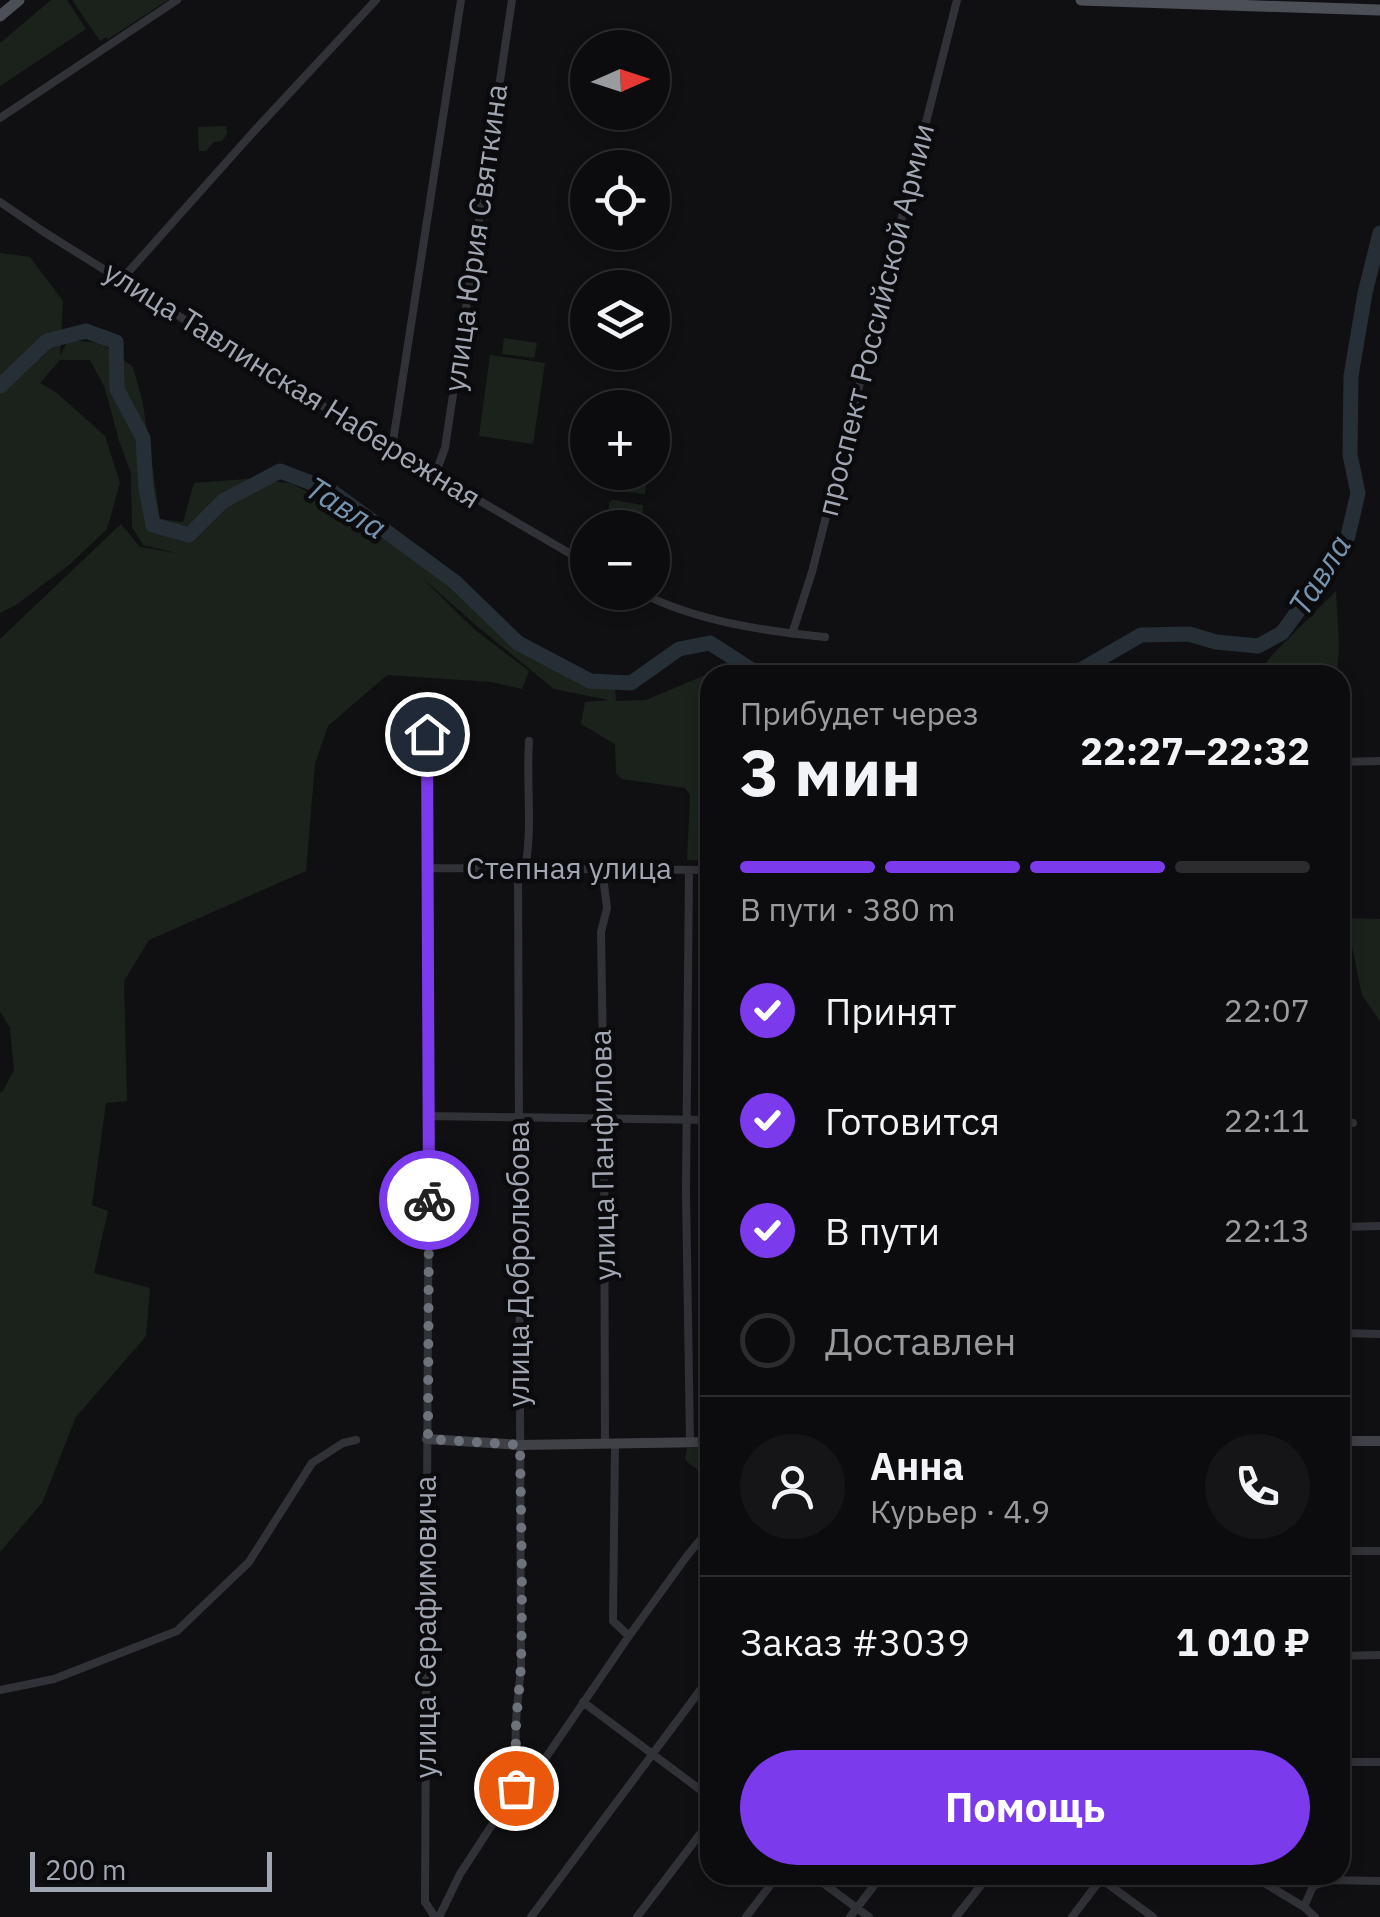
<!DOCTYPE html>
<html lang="ru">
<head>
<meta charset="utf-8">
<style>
	:root { --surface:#0c0c0e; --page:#151517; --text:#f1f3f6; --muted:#9a9b9e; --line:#2c2c2e; --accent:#7c3aed }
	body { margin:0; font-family:"IBM Plex Sans",sans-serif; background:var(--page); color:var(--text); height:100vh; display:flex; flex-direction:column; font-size:38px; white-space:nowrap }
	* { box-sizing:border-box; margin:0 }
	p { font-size:32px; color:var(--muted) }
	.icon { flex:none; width:55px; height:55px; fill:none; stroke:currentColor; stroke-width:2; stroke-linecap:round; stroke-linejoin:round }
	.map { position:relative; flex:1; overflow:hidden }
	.side { position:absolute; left:700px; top:665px; width:650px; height:1220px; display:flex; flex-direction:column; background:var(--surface); border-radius:30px; box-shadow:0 5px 15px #0003,0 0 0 2px var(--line) }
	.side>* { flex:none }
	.needle { width:65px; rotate:87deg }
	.buttons { position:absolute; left:570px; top:30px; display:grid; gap:20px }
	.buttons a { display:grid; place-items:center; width:100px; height:100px; border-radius:50%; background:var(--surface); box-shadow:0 5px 15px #0003,0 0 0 2px var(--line); font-size:50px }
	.scale { position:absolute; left:30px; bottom:25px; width:242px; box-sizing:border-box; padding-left:10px; border:5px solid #a1a6b3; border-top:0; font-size:28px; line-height:35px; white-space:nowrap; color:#a1a6b3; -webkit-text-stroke:8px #0b0b0d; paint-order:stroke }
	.pin { position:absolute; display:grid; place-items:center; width:85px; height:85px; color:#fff; margin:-42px; border:5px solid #fff; border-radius:50%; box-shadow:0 2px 10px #0007 }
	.courier { position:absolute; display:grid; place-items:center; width:100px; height:100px; margin:-50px; border:8px solid #7c3aed; border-radius:50%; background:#fff; color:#222; box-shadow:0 2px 12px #0007 }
	.summary em { font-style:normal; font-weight:800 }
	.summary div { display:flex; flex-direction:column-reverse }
	.summary { display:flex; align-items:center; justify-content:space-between; height:170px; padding:0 40px }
	h1 { font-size:65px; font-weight:800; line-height:75px }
	.bar { display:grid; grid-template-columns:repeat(4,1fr); gap:15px 10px; align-content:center; height:120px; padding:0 40px }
	.bar i { height:12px; border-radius:8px; background:var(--line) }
	.bar .selected { background:var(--accent) }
	.bar p { grid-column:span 4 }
	.line { display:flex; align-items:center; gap:25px; padding:0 40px; border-top:2px solid var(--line) }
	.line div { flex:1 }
	.round { display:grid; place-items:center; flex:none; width:105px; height:105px; border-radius:52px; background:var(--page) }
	ol { padding:0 40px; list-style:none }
	li { display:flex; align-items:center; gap:30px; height:110px }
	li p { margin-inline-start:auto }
	li .icon { padding:10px; border-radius:50%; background:var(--accent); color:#fff; stroke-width:4 }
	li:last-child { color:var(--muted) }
	li i { width:55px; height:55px; border:5px solid var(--line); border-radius:50% }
	.primary-button { display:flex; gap:20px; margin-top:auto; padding:20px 40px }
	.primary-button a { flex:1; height:115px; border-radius:60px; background:var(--accent); color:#fff; font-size:40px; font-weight:800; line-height:115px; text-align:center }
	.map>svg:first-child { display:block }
</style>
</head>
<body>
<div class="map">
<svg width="1380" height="1917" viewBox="0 0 1380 1917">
	<rect width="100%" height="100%" fill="#101012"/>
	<!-- green -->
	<path fill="#1b221c" d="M51,0h16l19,29 -86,57v-43z
		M72,0h96l-60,39 -2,-2 -6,4z
		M226,126l1,8 -5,7 -8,1 -8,9h-7l-1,-24z
		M0,253l30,4 33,44 -3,55 8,-16 33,3 32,24 10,37 17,115 23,3 11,-39 53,-4 43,4 134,69 103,90 28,28 59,7 2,24 30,-1 64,-27 9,2h-9v186l-23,-1 3,-65 -5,-7 -63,-9 -6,-6 -1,-29 -34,-20 4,-22 24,-2 -55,-11 -76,-62 -58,-51 54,53 55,42 -7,18 -30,-7 -105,-7 -59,51 -13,38 -9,107 -157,69 -25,41 3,120 -21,2 -14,102 16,6 -14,62 56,15 -4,48 -70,81 -34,86 -42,49v-459l3,-2 11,-21 -4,-42 -10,-17v-372l121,-115 19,23 36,6 -33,-8 -11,-18 -1,-54 -12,-32 -14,-53 -15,-28h-30l-20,23 17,10 48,43 15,47 -13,46 -38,36 -53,40 -16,8z
		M504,338l33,5 -3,15 -32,-4z
		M490,355l55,8 -12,81 -54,-8z
		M604,473h36l6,12 -1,9 -43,-5z
		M613,500l30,5 -1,16 -34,-4 1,-14z
		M1336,591l3,55 -2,29h-79l13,-19z
		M1346,918l34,1v102l-18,-26z
		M710,1447v31l-23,-16 -2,-4 2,-10z"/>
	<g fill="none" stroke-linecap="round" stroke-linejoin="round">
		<!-- river -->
		<path stroke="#272f36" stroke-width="15" d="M0,386l47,-45 39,-10 30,11 1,47 26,49 3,50 7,37 36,10 34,-34 57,-30 50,19 125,92 63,61 72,38 41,2 48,-34 31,-6 50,32
			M1072,675l69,-40 48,-1 27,8 42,4 24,-13 27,-37 39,-60 10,-43 -8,-38 1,-79 14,-83 15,-60"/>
		<!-- street -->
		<path stroke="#313237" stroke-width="8" d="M0,118l177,-118
			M0,202l44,30 359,224 185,108
			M122,279l135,-151 119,-128
			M392,448l69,-448
			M435,475l10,-27 67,-448
			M639,592c57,29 123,39 186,45
			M792,634l20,-62 145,-572
			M427,734l2,382 -4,786 10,15
			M1340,762l40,-1
			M429,868l281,2
			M602,868l5,40 -6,24 3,187 1,325
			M518,869l3,799c-3,33 -11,80 1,111
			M525,869c8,-42 1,-86 4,-128
			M689,870l-3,321 4,251
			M429,1116l281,4
			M1340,1123h13
			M1340,1227l40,-1
			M1340,1333l40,1
			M615,1444l-2,177 16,15
			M1340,1551h40
			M1340,1656l40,-1
			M0,1690l54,-11 123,-48 72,-69 63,-99 31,-20 13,-3
			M583,1702l127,95
			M1340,1762h40
			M812,1875l57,42
			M1251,1875l53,32 11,10
			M1101,1879l52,38
			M1304,1907l9,-21 16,-6 51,1
			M439,1917l21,-43 56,-86 6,-9 14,-7 93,-136 58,-80 23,-28
			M531,1917l179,-240
			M637,1917l73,-96
			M746,1917l32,-42
			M850,1917l32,-42
			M956,1917l33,-42
			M1072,1917l32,-42"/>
		<!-- secondary -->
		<path stroke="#3f4147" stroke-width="10" d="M427,1439l93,6 190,-3
			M1340,1441h40"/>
		<!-- primary -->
		<path stroke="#4d4f56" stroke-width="11" d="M1081,0l299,10
			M0,16l19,-16"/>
	</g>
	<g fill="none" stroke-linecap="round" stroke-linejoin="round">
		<!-- done -->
		<path stroke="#6e727b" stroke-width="10" stroke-dasharray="0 18" d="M429,1200l-1,239 92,6c1,73 3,146 1,218 -1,35 -12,83 1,116l-6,9"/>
		<!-- route -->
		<path stroke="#7c3aed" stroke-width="12" d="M427,734l2,466"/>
	</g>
	<g text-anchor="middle" stroke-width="9" stroke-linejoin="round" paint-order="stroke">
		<!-- street labels -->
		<g font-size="30" fill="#a1a6b3" stroke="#0b0b0d">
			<text transform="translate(476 238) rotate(-82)" y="10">улица Юрия Святкина</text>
			<text transform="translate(876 320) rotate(-76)" y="10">проспект Российской Армии</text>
			<text transform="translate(292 385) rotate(32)" y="10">улица Тавлинская Набережная</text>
			<text x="569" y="879">Степная улица</text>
			<text transform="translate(603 1155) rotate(-91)" y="10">улица Панфилова</text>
			<text transform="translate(519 1264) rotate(-90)" y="10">улица Добролюбова</text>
			<text transform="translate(426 1627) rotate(-90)" y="10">улица Серафимовича</text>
		</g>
		<!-- water labels -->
		<g font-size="32" font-style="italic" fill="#7694b0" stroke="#0b0b0d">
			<text transform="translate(346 508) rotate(32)" y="11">Тавла</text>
			<text transform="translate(1320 575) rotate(-58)" y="11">Тавла</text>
		</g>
	</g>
</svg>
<div class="buttons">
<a><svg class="needle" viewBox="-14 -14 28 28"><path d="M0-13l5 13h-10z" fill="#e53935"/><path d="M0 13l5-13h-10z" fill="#9a9b9e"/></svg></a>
<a><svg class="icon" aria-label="locate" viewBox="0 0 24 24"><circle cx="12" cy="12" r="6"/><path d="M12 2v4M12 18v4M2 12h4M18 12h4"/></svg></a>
<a><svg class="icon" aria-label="layers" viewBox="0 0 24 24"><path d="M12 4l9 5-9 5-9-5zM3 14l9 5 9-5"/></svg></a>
<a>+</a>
<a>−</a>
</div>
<div class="scale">200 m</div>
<div class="pin" style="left:516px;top:1788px;background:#ea580c"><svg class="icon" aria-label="bag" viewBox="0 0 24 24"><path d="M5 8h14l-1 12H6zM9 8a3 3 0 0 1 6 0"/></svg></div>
<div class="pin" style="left:427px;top:734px;background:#1f2937"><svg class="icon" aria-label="home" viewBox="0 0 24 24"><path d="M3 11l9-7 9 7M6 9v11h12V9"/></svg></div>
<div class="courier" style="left:429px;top:1200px"><svg class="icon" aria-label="bike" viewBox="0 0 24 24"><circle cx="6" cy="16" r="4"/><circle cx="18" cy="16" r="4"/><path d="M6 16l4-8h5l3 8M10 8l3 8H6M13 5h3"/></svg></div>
<section class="side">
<div class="summary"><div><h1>3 мин</h1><p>Прибудет через</p></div><em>22:27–22:32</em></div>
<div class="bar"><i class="selected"></i><i class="selected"></i><i class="selected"></i><i></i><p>В пути · 380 m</p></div>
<ol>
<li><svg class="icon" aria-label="check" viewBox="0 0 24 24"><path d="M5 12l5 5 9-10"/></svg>Принят<p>22:07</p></li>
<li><svg class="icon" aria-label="check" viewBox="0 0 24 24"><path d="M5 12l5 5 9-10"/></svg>Готовится<p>22:11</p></li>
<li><svg class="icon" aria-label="check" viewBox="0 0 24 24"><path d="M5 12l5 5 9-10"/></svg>В пути<p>22:13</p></li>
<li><i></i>Доставлен</li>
</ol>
<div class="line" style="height:180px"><a class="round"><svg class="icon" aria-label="person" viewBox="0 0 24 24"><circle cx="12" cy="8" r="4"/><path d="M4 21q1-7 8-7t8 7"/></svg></a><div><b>Анна</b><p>Курьер · 4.9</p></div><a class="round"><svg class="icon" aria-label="phone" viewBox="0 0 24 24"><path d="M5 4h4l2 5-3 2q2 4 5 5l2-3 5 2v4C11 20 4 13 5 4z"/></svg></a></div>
<div class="line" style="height:130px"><div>Заказ #3039</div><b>1 010 ₽</b></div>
<div class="primary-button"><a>Помощь</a></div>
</section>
</div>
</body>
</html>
